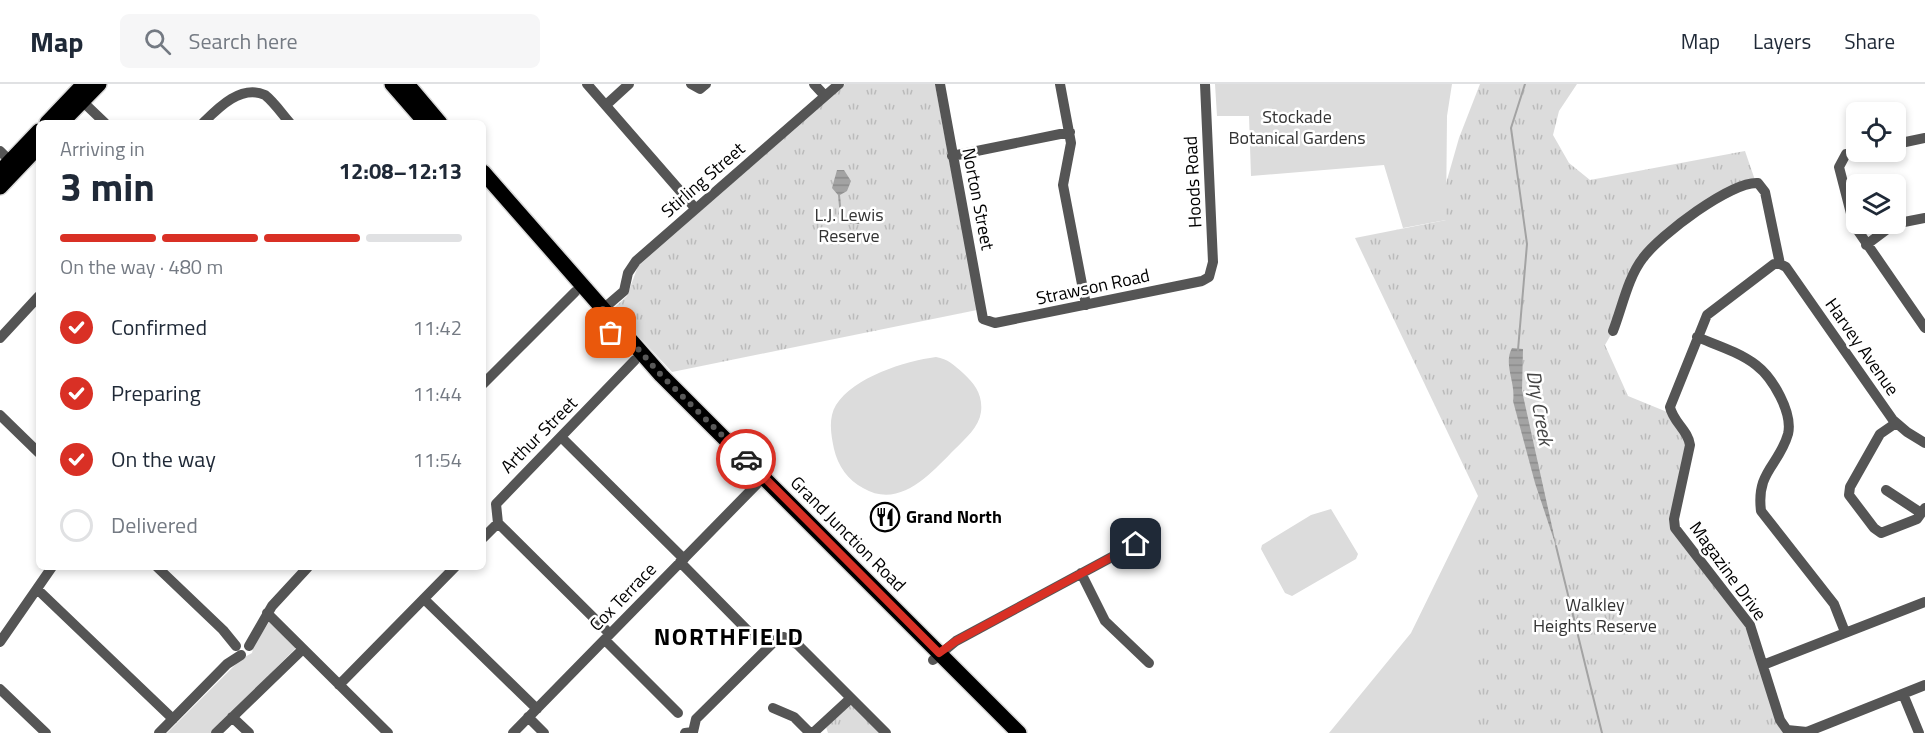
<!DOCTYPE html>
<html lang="en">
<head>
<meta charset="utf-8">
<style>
	:root { --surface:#fff; --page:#f6f6f7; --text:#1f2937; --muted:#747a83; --line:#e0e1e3; --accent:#d93025 }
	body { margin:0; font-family:"Titillium Web",sans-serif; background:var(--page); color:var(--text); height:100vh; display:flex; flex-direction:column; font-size:22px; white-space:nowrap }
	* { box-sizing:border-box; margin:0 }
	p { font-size:20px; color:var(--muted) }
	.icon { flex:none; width:33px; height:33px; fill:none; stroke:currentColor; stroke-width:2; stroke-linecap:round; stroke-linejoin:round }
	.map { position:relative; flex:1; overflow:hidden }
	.panel { position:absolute; left:36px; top:36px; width:450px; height:450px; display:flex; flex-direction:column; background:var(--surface); border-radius:9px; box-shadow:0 3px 9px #0003 }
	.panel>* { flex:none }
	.tools { position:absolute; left:1846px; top:18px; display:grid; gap:12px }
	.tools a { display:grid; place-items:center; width:60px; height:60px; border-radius:9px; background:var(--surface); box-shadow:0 3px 9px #0003; font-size:30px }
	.pin { position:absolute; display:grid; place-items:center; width:51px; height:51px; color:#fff; margin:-26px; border-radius:12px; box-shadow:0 3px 9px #0006 }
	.courier { position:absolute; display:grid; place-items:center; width:60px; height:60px; margin:-30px; border:4px solid #d93025; border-radius:50%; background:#fff; color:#222; box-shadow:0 2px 8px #0007 }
	.headline em { font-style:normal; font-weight:700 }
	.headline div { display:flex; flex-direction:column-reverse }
	.headline { display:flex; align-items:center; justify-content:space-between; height:102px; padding:0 24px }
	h1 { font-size:39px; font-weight:700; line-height:45px }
	.bar { display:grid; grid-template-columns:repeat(4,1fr); gap:9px 6px; align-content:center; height:72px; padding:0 24px }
	.bar i { height:8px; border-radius:4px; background:var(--line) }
	.bar .selected { background:var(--accent) }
	.bar p { grid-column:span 4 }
	ol { padding:0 24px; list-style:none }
	li { display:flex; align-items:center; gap:18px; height:66px }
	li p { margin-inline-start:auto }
	li .icon { padding:6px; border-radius:50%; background:var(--accent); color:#fff; stroke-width:4 }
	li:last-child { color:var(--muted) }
	li i { width:33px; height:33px; border:3px solid var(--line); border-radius:50% }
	header { display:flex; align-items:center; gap:36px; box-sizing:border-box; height:84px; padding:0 30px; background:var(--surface); border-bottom:2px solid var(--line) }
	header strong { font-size:28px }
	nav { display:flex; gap:33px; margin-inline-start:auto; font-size:21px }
	.search { width:420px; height:54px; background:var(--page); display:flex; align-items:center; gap:15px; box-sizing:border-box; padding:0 21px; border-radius:9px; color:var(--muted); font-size:22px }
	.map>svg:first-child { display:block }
</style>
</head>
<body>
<header>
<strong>Map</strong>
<div class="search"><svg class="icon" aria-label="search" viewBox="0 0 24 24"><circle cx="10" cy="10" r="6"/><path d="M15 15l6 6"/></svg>Search here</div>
<nav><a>Map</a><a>Layers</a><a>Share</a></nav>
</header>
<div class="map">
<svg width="1925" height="649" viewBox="0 0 1925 649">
	<defs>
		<pattern id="park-tufts" width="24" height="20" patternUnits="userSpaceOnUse" patternTransform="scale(1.5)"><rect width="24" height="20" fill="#dcdcdc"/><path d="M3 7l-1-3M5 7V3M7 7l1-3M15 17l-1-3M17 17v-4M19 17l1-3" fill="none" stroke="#bbb"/></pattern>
		<pattern id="water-rules" width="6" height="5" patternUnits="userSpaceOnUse" patternTransform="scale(1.5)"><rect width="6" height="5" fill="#a3a3a3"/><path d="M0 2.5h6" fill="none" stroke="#8b8b8b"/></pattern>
	</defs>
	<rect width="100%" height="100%" fill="#fff"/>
	<!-- green -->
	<path fill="#dcdcdc" d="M1215,0h237l-5,32 -1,104 -43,8 -19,-63 -133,11 -2,-60h-32z
		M936,273c12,2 18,8 27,16 12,11 20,22 18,39 -2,15 -16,27 -26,37 -24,24 -55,61 -92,39 -15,-8 -25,-22 -29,-39 -3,-14 -6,-31 2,-44 18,-28 69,-44 100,-48z
		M1478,412v237h-149l82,-100z
		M1331,425l27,45 -2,5 -64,37 -7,-3 -24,-44 1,-4 49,-30z
		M269,538l27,24 -1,3 -84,84h-44l74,-74 11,-6 2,-8z"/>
	<!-- park -->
	<path fill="url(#park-tufts)" d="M845,0h90l42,226 -305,62 -59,-63 14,-13 11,-30z
		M1480,0h97l-18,27 -6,24 16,28 21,17 155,-29 11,32 -78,41 -42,46 -23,61 -8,14 23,51 44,18 18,28 -16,83 76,100 40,108h-312v-237l-123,-258 91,-18 -1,-33 14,-49z
		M852,620l32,29h-56l-2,-6z"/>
	<!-- water -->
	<path fill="url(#water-rules)" d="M837,86h7l7,11 -4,10 -7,4 2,21 19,5 -2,3 -13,-1 -6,-5 -2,-23 -6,-7z
		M1512,264l11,1 -1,42 35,158 -22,-66 -22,-82c3,-18 -10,-37 -1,-53z"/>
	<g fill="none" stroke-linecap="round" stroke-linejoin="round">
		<!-- stream -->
		<path stroke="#a3a3a3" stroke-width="2" d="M1518,266l9,-106 -16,-116 14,-44
			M1556,462l46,187"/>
		<!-- highway casing -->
		<g stroke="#dbdbdb" stroke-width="18">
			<path id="highway" d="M392,0l34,39
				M407,0l33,39
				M47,39l37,-39
				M61,39l38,-39
				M0,88l39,-41
				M483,88l178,203 358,358
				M0,103l39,-41"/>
		</g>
		<!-- minor -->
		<path stroke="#555" stroke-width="10" d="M587,0l108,124
			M691,0l9,5 6,-5
			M814,0l11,12
			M940,0l43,235 12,4 207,-42 7,-4 4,-15 -8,-178
			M1060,0l11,59 -8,42 23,120
			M82,17l23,22
			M606,21l23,-21
			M203,39c15,-15 38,-39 62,-28 9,7 17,19 25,28
			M1896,60l29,-6
			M0,67l10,10
			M1860,68l-14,2 -7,13 15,58 71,103
			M952,72l118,-24
			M1866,161l28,-21 31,-6
			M1780,180h-6l-67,51 -37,92c3,15 18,23 20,38l-16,74 1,9 75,97 30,95 7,10 20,2 118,-47
			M1780,180l6,3 107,153 14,12 18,11
			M603,225l21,-18 4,-18 8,-12 203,-177
			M1613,247c9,-23 15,-54 30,-73 17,-23 88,-77 115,-75l7,9 15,72
			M1697,253c19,8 42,15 59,28 17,13 37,48 32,69 -9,32 -32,37 -27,77l73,93 11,28
			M0,254l39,-42
			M483,300l92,-92
			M0,331l39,38
			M1896,339l-16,11 -30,53 -1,8 25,33 7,5 36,-14 8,-11
			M561,353l123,122
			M1886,406l35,23
			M498,439l112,111
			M483,454l15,-15 -2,-19 139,-144
			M680,478l72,73
			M157,483l66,63 13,16
			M1081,489l24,48 44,42
			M37,505l136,130
			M424,515l113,110
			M267,529l121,120
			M605,556l73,73
			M0,558l52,-75
			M249,562l23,-40 36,-39
			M933,576l23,-19 180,-97
			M1763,581l162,-63
			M339,601l116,-118
			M0,605l46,44
			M1903,610l16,39
			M773,624l21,9 16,16
			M232,633l17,16
			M528,633l16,16
			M159,649l68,-69 14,-9
			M216,649l87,-84
			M513,649l244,-249
			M685,649l8,-1 3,-13 82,-81 6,-1 14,8 88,88
			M813,649l38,-35"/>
		<!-- highway -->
		<use href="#highway" stroke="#000" stroke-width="15"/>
	</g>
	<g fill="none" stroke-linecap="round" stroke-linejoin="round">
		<!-- done -->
		<path stroke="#595959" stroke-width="6" stroke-dasharray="0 10.8" d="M611,249l-15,-17 7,-7 58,66 85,84"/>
		<!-- route -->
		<path stroke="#d93025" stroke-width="8" d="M746,375l193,194 17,-12 180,-97"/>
	</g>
	<!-- icons -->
	<defs>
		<g id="restaurant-ring" transform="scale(1.5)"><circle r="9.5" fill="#fff" stroke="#000" stroke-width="1.5"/><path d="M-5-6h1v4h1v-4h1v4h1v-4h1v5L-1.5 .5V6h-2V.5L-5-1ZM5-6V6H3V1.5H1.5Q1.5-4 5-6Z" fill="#000"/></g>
	</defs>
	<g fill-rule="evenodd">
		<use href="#restaurant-ring" x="885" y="433"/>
	</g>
	<g text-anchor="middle" stroke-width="5" stroke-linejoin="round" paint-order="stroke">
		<!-- park labels -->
		<g font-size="18" fill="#333" stroke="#fff">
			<text x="1297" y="39">Stockade<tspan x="1297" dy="21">Botanical Gardens</tspan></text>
			<text x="849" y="137">L.J. Lewis<tspan x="849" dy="21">Reserve</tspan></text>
			<text x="1595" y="527">Walkley<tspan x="1595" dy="21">Heights Reserve</tspan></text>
		</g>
		<!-- street labels -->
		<g font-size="18" fill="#000" stroke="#fff">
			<text transform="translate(703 96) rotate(-41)" y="6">Stirling Street</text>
			<text transform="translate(1193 98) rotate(-93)" y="6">Hoods Road</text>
			<text transform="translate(978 115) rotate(79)" y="6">Norton Street</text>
			<text transform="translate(1093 203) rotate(-12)" y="6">Strawson Road</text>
			<text transform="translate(1862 263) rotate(55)" y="6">Harvey Avenue</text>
			<text transform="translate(539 351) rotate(-45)" y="6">Arthur Street</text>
			<text transform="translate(848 450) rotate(45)" y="6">Grand Junction Road</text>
			<text transform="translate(1728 487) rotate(54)" y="6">Magazine Drive</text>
			<text transform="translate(623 513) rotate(-46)" y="6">Cox Terrace</text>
		</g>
		<!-- poi labels -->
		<g font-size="18" font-weight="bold" fill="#000" stroke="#fff" text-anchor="start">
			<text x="906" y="439">Grand North</text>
		</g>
		<!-- water labels -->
		<g font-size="20" font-style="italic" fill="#444" stroke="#fff">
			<text transform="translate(1540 324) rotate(80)" y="7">Dry Creek</text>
		</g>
		<!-- district labels -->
		<g font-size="24" font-weight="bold" letter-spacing="1.5" fill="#000" stroke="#fff">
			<text x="729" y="561">NORTHFIELD</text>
		</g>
	</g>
</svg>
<div class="tools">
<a><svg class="icon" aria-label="locate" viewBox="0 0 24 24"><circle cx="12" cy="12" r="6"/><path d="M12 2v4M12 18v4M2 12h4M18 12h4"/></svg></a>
<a><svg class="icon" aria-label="layers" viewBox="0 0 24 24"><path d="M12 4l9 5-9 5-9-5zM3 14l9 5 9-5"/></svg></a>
</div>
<div class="pin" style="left:611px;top:249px;background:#ea580c"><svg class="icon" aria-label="bag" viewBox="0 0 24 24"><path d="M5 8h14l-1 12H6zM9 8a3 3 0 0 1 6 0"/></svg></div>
<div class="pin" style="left:1136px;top:460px;background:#1f2937"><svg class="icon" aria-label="home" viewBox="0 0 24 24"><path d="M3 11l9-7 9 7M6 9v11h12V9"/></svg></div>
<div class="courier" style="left:746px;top:375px"><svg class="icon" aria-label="car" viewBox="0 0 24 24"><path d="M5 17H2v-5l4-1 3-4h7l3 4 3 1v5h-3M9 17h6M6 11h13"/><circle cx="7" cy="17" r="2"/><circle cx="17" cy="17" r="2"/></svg></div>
<section class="panel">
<div class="headline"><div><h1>3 min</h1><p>Arriving in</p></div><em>12:08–12:13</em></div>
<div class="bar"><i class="selected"></i><i class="selected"></i><i class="selected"></i><i></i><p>On the way · 480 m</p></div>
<ol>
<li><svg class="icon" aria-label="check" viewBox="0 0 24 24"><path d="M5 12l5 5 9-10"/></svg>Confirmed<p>11:42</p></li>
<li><svg class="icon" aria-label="check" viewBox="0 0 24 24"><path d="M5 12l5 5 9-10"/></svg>Preparing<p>11:44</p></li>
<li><svg class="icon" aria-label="check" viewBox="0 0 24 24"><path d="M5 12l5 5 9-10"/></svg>On the way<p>11:54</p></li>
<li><i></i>Delivered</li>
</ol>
</section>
</div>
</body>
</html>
